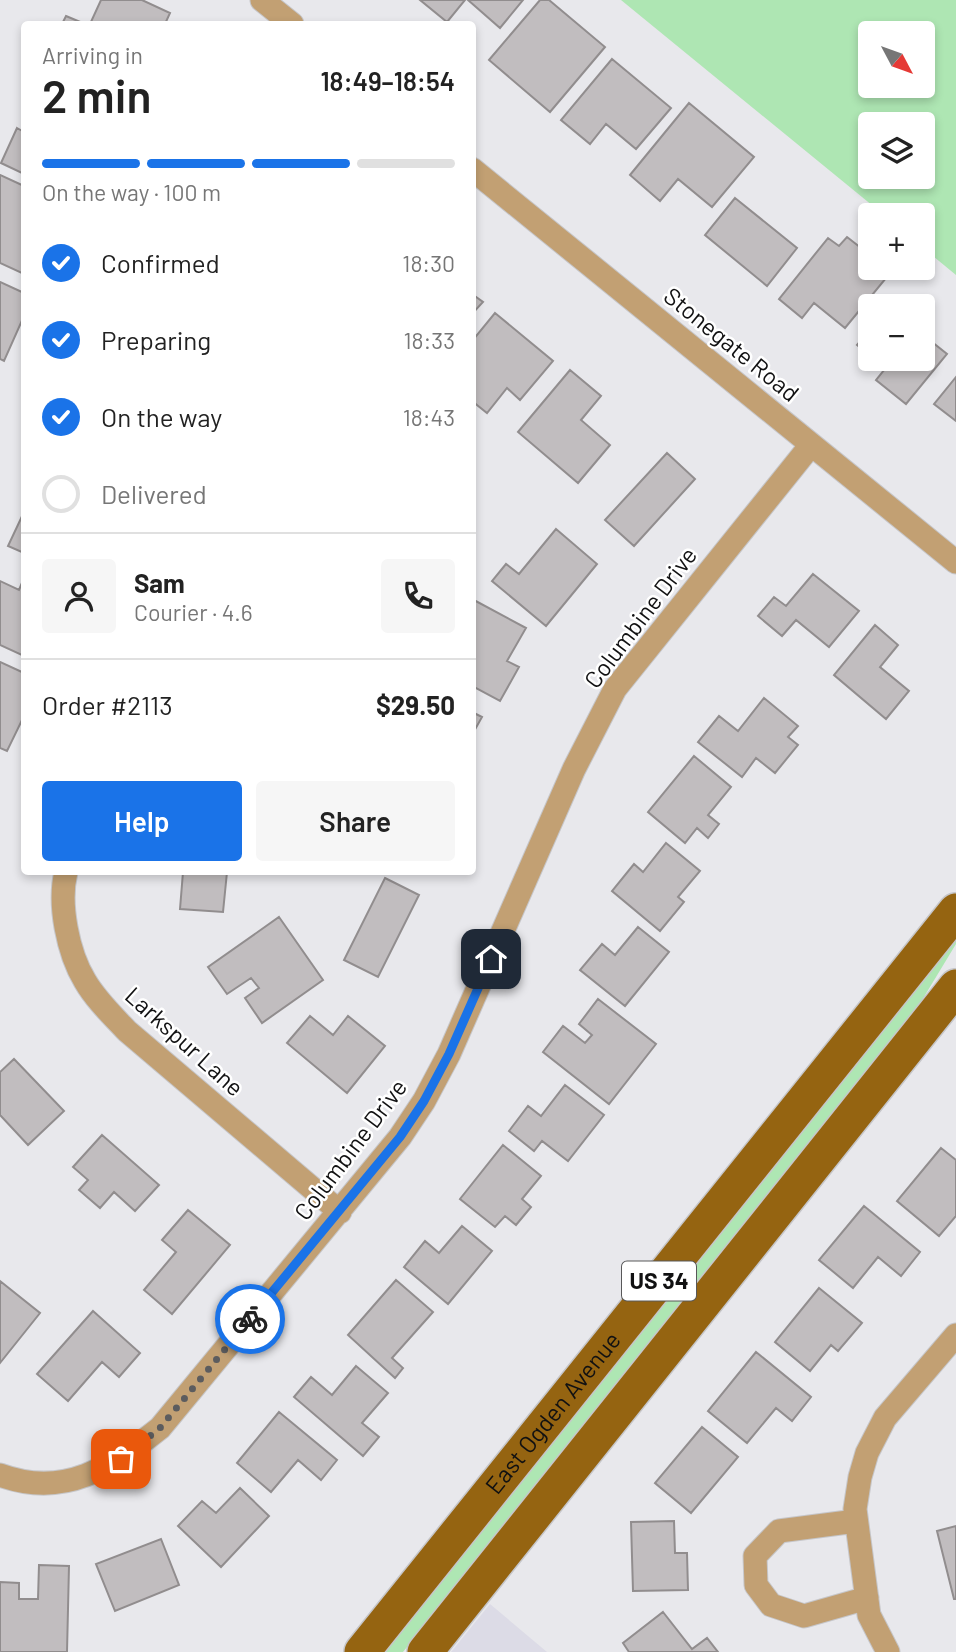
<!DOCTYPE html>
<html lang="en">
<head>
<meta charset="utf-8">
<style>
	:root { --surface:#fff; --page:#f6f6f6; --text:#222; --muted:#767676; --line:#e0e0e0; --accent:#1a73e8 }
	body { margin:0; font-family:Barlow,sans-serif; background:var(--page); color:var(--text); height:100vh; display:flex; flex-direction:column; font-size:26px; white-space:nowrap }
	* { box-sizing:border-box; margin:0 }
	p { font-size:23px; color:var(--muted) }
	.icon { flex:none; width:38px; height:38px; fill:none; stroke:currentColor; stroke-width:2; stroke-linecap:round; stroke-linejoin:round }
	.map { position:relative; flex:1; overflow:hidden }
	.sheet { position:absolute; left:21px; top:21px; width:455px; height:854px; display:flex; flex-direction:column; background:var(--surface); border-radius:7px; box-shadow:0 4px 10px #0003 }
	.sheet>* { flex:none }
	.needle { width:46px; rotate:131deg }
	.fabs { position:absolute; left:858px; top:21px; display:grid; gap:14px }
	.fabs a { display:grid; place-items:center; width:77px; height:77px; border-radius:7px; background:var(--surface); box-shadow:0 4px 10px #0003; font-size:35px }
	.pin { position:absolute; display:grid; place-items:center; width:60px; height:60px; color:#fff; margin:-30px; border-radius:14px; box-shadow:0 4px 10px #0006 }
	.courier { position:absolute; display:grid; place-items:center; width:70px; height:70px; margin:-35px; border:5px solid #1a73e8; border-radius:50%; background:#fff; color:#222; box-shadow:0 2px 9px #0007 }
	.headline em { font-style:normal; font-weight:600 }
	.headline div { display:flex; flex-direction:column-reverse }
	.headline { display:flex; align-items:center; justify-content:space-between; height:119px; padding:0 21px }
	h1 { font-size:46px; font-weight:600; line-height:52px }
	.bar { display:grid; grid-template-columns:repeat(4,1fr); gap:10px 7px; align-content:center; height:84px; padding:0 21px }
	.bar i { height:9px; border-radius:5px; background:var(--line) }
	.bar .selected { background:var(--accent) }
	.bar p { grid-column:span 4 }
	.line { display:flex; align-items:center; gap:18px; padding:0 21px; border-top:2px solid var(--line) }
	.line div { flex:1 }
	.round { display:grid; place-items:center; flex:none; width:74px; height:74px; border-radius:7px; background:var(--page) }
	ol { padding:0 21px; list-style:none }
	li { display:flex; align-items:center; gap:21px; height:77px }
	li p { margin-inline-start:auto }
	li .icon { padding:7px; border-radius:50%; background:var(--accent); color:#fff; stroke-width:4 }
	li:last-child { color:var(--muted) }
	li i { width:38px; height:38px; border:4px solid var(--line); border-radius:50% }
	.action { display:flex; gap:14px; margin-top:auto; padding:14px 21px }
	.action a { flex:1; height:80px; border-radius:7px; background:var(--accent); color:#fff; font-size:28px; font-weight:600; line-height:80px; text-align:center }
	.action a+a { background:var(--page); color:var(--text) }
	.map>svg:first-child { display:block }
</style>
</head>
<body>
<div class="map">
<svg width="956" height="1652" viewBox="0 0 956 1652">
	<rect width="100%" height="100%" fill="#e8e8ec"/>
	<!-- built -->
	<path fill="#dcdbe6" d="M490,1604l57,48h-96z"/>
	<!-- green -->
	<path fill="#aee6b3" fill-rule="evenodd" d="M621,0h335v275l-34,-28v-32h-38zM870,33h52v53h-52zM870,124h52v53h-52z
		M956,934v10l-43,71 -510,637h-21z"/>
	<!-- building -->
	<path fill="#c1bdbf" stroke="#918d8e" stroke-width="2" d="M101,0h41l28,13 -5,11h-75z
		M420,0h45l-18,22z
		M468,0h55l-23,28z
		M540,0h9l56,47 -55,65 -61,-52z
		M66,16l19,8h-23z
		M612,59l59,49 -35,41 -30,-25 -16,20 -29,-24z
		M689,103l65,54 -42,50 -34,-28 -18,22 -30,-26z
		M17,128l7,4v42l-23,-11z
		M0,175l24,11v88l-24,-11z
		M735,198l62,50 -30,38 -62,-51z
		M847,237l23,18v13h15l6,4 -46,56 -31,-25 -12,15 -23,-19 49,-61 11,8z
		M0,282l24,11v23l-20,45 -4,-2z
		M472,294l11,8 -11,12z
		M495,313l58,48 -33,39 -13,-12 -20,25 -15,-12v-60z
		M870,330v26l-13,-11z
		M922,334l25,20 -41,50 -30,-24 9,-11 -12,-10h49z
		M570,370l31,26 -20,24 29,25 -32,38 -60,-51z
		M956,377v44l-22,-17z
		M667,453l28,26 -61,67 -29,-26z
		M24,512v41l-16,-7z
		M556,529l41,35 -51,62 -54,-45 14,-17 13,10z
		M813,574l46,37 -30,36 -33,-27 -14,16 -24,-20 16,-19 12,9z
		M24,578v78l-24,-11v-64l19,9z
		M472,599l54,29 -19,33 12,6 -19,34 -28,-15z
		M875,625l23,20 -18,22 29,24 -23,28 -52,-44z
		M0,662l24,11v43l-17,35 -7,-3z
		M764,698l34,28 -10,11 10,8 -23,28 -19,-15 -14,19 -44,-35 21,-26 19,15z
		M472,712l10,5 -10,18z
		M694,756l37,31 -23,28 11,9 -11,14 -11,-10 -12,15 -37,-31z
		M666,843l34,28 -22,26 6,5 -24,29 -48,-40 22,-27 9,8z
		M183,872h44l-4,40 -43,-3z
		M385,878l34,17 -41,82 -34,-17z
		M279,917l44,63 -61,43 -17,-25 14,-10 -8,-10 -24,16 -19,-27z
		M638,927l31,25 -44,54 -45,-36 22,-26 13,11z
		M598,999l58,45 -47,60 -66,-52 20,-26 22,17 7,-8 -13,-11z
		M310,1016l23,19 15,-19 37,30 -38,47 -60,-50z
		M14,1059l50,52 -36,34 -28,-30v-43z
		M565,1085l39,30 -36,46 -26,-20 -8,10 -25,-20 19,-25 13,10z
		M102,1135l57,50 -24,26 -21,-19 -14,16 -21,-18 9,-10 -15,-13z
		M503,1145l38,31 -19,23 9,8 -15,18 -11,-9 -10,11 -35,-28z
		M941,1148l15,12v56l-17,20 -42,-35z
		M864,1206l56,46 -19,24 -23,-19 -25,31 -34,-28z
		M188,1210l42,35 -58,69 -28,-24 32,-38 -14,-12z
		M462,1226l30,25 -44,53 -44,-37 21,-26 14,12z
		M396,1280l37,32 -41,46 11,10 -8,10 -47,-43z
		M0,1281l40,32 -40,50z
		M819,1288l43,35 -24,28 -7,-6 -21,26 -35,-29z
		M93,1311l47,42 -21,24 -17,-15 -34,39 -31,-27z
		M756,1352l55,45 -19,24 -16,-13 -29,35 -39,-32z
		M356,1366l32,27 -26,30 17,14 -16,19 -69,-59 17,-20 21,18z
		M279,1412l58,48 -16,20 -23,-20 -27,32 -34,-29z
		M702,1427l36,30 -47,56 -36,-30z
		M240,1488l29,28 -48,51 -43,-41 24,-25 14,12z
		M674,1521l1,32h12l1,37 -55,1 -2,-69z
		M956,1526v73h-2l-17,-68z
		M161,1539l18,46 -64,26 -19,-47z
		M39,1565l30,1 -2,86h-67v-70l19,1v16h19z
		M663,1612l29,37 15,-11 11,14h-89l-6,-9z"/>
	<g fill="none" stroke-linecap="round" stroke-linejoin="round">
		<!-- minor casing -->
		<g stroke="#c6c6c9" stroke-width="25">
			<path id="minor" d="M262,0l30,24
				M472,169l484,393
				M66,872c-8,32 2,81 19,109 11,19 27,34 42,50l213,181
				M0,1475c65,24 111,-8 160,-47l240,-291 24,-36 25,-47 125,-285 41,-80 196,-244
				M856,1521l-77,10 -24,25 1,29 15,20 33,11 63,-18
				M888,1652l-19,-37 -14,-106 5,-32 7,-24 18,-35 71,-83"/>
		</g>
		<!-- primary casing -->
		<g stroke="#c6c6c9" stroke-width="38">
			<g id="primary">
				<path id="s1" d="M362,1652l594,-741"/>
				<path d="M425,1652l531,-665"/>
			</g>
		</g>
		<!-- minor -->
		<use href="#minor" stroke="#c2a073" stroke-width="23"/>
		<!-- primary -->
		<use href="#primary" stroke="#956411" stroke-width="35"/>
	</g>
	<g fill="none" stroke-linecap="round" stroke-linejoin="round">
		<!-- done -->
		<path stroke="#5c5c5e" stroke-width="7" stroke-dasharray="0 12.6" d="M121,1459l39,-31 90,-109"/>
		<!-- route -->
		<path stroke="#1a73e8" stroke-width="9" d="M250,1319l150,-182 24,-36 25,-47 42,-95"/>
	</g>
	<g text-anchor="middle" stroke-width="5" stroke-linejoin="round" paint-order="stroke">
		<!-- shield labels -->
		<rect fill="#fff" stroke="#585859" stroke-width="2" x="622" y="1261.5" width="74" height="39" rx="5"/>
		<g font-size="23" font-weight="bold" fill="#111112">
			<text x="659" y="1289">US 34</text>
		</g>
		<!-- street labels -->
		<g font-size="24" fill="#111112" stroke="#fff">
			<text transform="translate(731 345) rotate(39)" y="8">Stonegate Road</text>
			<text transform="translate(641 618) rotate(-53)" y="8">Columbine Drive</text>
			<text transform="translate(184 1042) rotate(42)" y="8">Larkspur Lane</text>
			<text transform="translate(351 1150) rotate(-53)" y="8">Columbine Drive</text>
			<text dy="8" stroke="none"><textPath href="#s1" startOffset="306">East Ogden Avenue</textPath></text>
		</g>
	</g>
</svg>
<div class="fabs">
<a><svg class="needle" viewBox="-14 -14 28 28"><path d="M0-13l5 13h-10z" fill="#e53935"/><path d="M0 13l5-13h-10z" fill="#767676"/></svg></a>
<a><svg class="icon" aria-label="layers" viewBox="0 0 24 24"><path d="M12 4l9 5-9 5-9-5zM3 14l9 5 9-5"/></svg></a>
<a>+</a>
<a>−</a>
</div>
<div class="pin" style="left:121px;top:1459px;background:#ea580c"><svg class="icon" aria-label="bag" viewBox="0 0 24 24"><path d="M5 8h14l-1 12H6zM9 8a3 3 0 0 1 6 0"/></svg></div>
<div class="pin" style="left:491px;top:959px;background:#1f2937"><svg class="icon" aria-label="home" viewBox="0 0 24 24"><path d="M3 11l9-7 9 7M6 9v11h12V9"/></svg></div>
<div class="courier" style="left:250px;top:1319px"><svg class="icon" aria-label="bike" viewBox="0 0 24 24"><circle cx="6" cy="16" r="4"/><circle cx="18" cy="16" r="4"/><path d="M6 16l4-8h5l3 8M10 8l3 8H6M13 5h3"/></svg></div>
<section class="sheet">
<div class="headline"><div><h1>2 min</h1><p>Arriving in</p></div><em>18:49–18:54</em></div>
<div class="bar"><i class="selected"></i><i class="selected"></i><i class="selected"></i><i></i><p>On the way · 100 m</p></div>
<ol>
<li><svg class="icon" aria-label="check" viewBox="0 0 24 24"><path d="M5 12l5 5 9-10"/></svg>Confirmed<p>18:30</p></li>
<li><svg class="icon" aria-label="check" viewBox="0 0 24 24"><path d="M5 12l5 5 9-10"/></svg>Preparing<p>18:33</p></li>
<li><svg class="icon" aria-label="check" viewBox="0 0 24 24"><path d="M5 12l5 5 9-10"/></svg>On the way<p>18:43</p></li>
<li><i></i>Delivered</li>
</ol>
<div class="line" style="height:126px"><a class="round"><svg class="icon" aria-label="person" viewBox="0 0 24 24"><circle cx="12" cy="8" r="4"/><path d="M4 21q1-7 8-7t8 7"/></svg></a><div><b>Sam</b><p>Courier · 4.6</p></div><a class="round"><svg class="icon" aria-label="phone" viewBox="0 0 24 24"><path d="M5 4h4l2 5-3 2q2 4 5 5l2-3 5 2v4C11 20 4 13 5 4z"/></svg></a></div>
<div class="line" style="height:91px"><div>Order #2113</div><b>$29.50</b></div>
<div class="action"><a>Help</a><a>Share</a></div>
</section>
</div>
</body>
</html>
